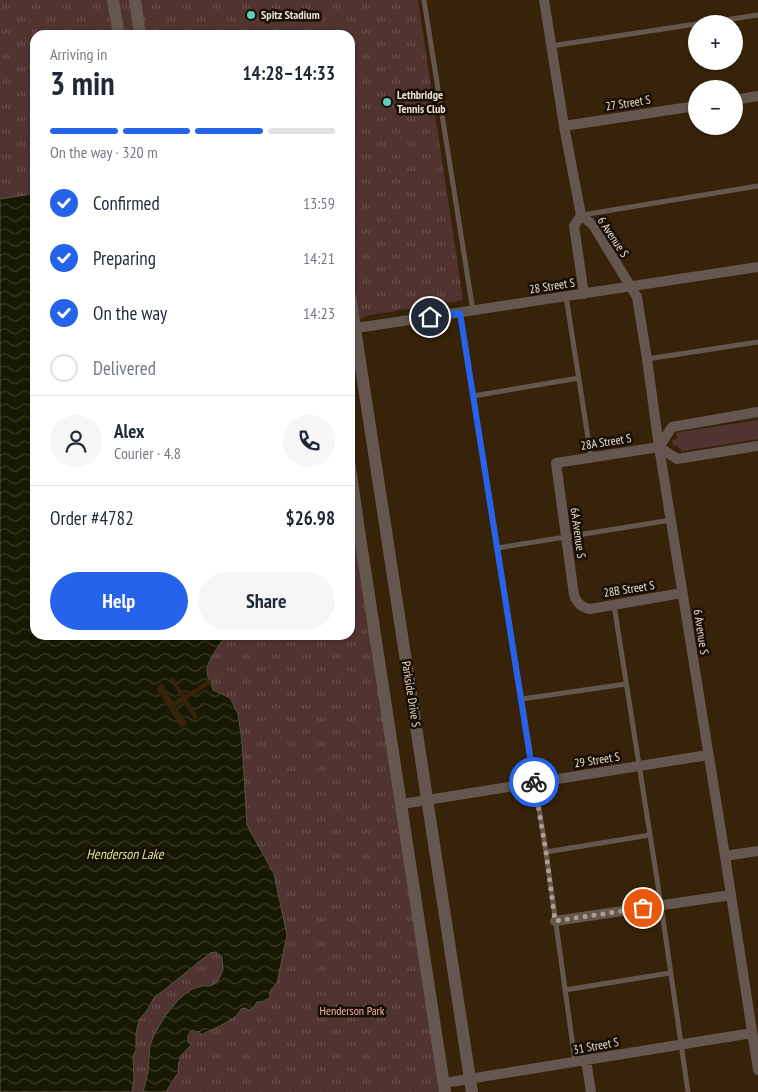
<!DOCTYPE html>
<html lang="en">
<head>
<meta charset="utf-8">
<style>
	:root { --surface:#fff; --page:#f6f6f7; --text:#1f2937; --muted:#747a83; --line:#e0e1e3; --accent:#2563eb }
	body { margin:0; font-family:"PT Sans Narrow",sans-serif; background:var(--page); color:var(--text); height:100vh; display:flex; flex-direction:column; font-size:19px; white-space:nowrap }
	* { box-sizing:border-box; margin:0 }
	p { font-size:16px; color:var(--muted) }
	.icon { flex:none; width:28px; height:28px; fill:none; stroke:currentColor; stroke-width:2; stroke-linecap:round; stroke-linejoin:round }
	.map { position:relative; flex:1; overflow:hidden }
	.side { position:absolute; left:30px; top:30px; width:325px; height:610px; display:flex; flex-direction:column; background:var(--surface); border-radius:15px; box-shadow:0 1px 4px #0004 }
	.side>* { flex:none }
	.buttons { position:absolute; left:688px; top:15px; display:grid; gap:10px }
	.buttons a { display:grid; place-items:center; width:55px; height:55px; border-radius:50%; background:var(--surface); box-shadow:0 1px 4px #0004; font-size:25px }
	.pin { position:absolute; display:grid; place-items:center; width:42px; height:42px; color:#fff; margin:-21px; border:2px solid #fff; border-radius:50%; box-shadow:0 1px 5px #0007 }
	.courier { position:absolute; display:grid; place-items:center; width:50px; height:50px; margin:-25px; border:4px solid #2563eb; border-radius:50%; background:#fff; color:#222; box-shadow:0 1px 6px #0007 }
	.headline em { font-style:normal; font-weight:800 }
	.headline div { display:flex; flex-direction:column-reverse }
	.headline { display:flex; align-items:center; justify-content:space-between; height:85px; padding:0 20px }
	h1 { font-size:32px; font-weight:800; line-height:38px }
	.bar { display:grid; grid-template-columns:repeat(4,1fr); gap:8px 5px; align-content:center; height:60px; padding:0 20px }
	.bar i { height:6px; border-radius:4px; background:var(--line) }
	.bar .selected { background:var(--accent) }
	.bar p { grid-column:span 4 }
	.line { display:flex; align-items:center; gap:12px; padding:0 20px; border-top:1px solid var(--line) }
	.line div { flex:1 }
	.round { display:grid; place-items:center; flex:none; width:52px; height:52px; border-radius:26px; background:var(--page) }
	ol { padding:0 20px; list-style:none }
	li { display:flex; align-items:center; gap:15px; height:55px }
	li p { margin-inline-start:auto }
	li .icon { padding:5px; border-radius:50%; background:var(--accent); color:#fff; stroke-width:4 }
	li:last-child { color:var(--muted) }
	li i { width:28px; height:28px; border:2px solid var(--line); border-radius:50% }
	.action { display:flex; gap:10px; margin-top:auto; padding:10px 20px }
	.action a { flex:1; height:58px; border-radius:30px; background:var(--accent); color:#fff; font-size:20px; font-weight:800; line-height:58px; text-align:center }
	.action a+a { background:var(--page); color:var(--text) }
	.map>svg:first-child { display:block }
</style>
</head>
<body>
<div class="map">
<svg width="758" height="1092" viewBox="0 0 758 1092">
	<defs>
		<pattern id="park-tufts" width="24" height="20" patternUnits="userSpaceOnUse" patternTransform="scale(1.25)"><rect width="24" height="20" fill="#513330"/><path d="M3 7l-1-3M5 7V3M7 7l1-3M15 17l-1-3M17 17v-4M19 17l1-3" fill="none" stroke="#6a504d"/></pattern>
		<pattern id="water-waves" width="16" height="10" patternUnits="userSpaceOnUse" patternTransform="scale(1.25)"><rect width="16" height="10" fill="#171902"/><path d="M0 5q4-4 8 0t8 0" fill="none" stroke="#393a26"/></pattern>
	</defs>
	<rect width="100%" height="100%" fill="#372309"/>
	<!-- grass -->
	<path fill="#513330" d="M758,420v19l-75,12h-2v-2l-6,-4 -2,1 -1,-7 3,1 2,-3 -1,-4 4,-1z"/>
	<!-- park -->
	<path fill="url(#park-tufts)" d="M0,0h418l45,300 -94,15 -19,9v-289h-315v159l-35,5z
		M350,467l95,625h-279l11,-18 1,-9 3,-10 11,-11 -4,-2v-7l5,-5 6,1 2,3 39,-25 13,-1c6,-10 16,-17 24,-25l-3,-109 -27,-49 -5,-84 -4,-27 -8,-16 -17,-7c-2,-7 -6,-14 -6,-20 -1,-10 14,-27 19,-36h124z
		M216,952l6,5 1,13 -5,11 -6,6 -10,-1 -23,13 -13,16 -11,18 -5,12 -2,27 -5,20h-11l2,-14 -1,-22 3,-6v-16l3,-14 7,-8 8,-14 56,-45z"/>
	<!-- water -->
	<path fill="url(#water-waves)" stroke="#575440" d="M32,194h3v441h191c-5,9 -20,26 -19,36 0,6 4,13 6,19l17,8 8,16 4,27 5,84 27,49 13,61 -10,48 -7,8v7l-9,4h-4l-4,6 -4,2 -4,-2 -4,1c-4,11 -29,20 -40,26l-2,-4 -3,1 -4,-2 -4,5v7l4,2c-8,8 -16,15 -13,27l-13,21h-23l5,-20 2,-27 5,-12 11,-18 13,-16 13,-10 10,-3h9l7,-5 5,-11 -1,-13 -6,-5 -6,1 -56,45 -8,14 -7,8 -3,14v16l-3,6 1,22 -2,14h-132v-893z"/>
	<!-- pier -->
	<path fill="#372309" d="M173,677l12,18 25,-16 1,5 -24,15 11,18 -3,3 -12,-18 -7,4 11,18 -6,4 -25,-40 6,-4 11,18 8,-5 -11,-18z"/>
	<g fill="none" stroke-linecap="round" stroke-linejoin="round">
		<!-- service -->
		<path stroke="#65574f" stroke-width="5" d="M424,0l49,311
			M699,24l59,-9
			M551,46l145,-22
			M582,215l176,-29
			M566,296l25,161
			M460,313l86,539 29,209
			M647,359l111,-17
			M473,396l106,-18
			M497,548l174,-28
			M614,605l47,300 27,187
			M522,699l104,-15
			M546,852l104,-17
			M565,990l105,-17"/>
		<!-- minor -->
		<path stroke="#65574f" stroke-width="10" d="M544,0l20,126 17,89 12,10 44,72 10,62 12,88 66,409 33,214
			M734,100l24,-4
			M564,126l132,-20
			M581,215l-7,11 10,68
			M350,329l408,-62
			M659,447l-103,16 18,132c3,8 7,12 16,14l92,-16
			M659,447l13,-20 86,-15
			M659,447l18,12 81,-13
			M402,804l306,-49
			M725,856l33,-5
			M555,921l176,-26
			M586,1060l5,32
			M444,1083l308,-50"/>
		<!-- tertiary -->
		<path stroke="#65574f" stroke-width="12" d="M113,0l6,35
			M135,0l5,35
			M350,296l122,796
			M350,467l9,63 86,562"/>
	</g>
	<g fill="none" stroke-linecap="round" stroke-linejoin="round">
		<!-- done -->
		<path stroke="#ad9d8a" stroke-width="5" stroke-dasharray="0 9" d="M534,782l12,70 9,69 88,-13"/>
		<!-- route -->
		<path stroke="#2563eb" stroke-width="6" d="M430,317l30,-4 74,469"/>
	</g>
	<!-- markers -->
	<g fill="#5eceb8" stroke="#170f05" stroke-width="2">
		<circle cx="251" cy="15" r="5"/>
		<circle cx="387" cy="102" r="5"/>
	</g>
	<g text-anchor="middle" stroke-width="5" stroke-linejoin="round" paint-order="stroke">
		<!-- poi labels -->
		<g font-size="12" font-weight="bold" fill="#ecdfd0" stroke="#170f05" text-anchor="start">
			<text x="261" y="19">Spitz Stadium</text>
			<text x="397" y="99">Lethbridge<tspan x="397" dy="14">Tennis Club</tspan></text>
		</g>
		<!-- street labels -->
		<g font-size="12" fill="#ecdfd0" stroke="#170f05">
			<text transform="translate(628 103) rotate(-9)" y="4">27 Street S</text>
			<text transform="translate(613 237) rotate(56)" y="4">6 Avenue S</text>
			<text transform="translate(552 286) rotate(-9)" y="4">28 Street S</text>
			<text transform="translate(606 442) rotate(-9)" y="4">28A Street S</text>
			<text transform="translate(578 533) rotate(82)" y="4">6A Avenue S</text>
			<text transform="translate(629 589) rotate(-9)" y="4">28B Street S</text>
			<text transform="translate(701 632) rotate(81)" y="4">6 Avenue S</text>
			<text transform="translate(411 694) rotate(81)" y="4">Parkside Drive S</text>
			<text transform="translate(597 760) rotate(-9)" y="4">29 Street S</text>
			<text transform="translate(596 1046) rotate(-10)" y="4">31 Street S</text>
		</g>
		<!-- park labels -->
		<g font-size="12" fill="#f6b3aa" stroke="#170f05">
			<text x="352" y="1015">Henderson Park</text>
		</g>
		<!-- water labels -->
		<g font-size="14" font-style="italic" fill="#d8e194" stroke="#170f05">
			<text x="125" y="859">Henderson Lake</text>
		</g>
	</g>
</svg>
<div class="buttons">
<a>+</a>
<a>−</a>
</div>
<div class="pin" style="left:643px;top:908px;background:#ea580c"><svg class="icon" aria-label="bag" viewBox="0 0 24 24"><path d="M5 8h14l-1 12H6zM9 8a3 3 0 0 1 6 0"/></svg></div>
<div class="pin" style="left:430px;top:317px;background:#1f2937"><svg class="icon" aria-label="home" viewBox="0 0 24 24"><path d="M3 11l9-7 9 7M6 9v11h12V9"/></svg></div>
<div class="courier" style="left:534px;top:782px"><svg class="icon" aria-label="bike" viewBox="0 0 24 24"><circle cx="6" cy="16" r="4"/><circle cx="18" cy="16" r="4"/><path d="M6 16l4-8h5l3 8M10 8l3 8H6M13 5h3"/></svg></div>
<section class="side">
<div class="headline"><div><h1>3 min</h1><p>Arriving in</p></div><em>14:28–14:33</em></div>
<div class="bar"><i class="selected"></i><i class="selected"></i><i class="selected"></i><i></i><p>On the way · 320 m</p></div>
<ol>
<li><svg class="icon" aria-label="check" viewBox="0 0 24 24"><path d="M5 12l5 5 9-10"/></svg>Confirmed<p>13:59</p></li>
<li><svg class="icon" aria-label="check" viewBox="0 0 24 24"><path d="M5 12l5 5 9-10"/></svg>Preparing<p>14:21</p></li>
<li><svg class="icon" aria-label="check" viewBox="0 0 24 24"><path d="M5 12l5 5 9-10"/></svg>On the way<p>14:23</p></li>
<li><i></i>Delivered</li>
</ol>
<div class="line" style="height:90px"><a class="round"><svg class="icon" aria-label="person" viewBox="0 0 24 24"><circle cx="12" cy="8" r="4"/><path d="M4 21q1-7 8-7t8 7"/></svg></a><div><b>Alex</b><p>Courier · 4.8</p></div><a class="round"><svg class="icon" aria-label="phone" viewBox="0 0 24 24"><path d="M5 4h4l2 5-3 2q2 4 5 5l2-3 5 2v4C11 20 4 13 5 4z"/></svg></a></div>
<div class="line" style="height:65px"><div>Order #4782</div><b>$26.98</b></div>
<div class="action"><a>Help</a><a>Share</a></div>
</section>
</div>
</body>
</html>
